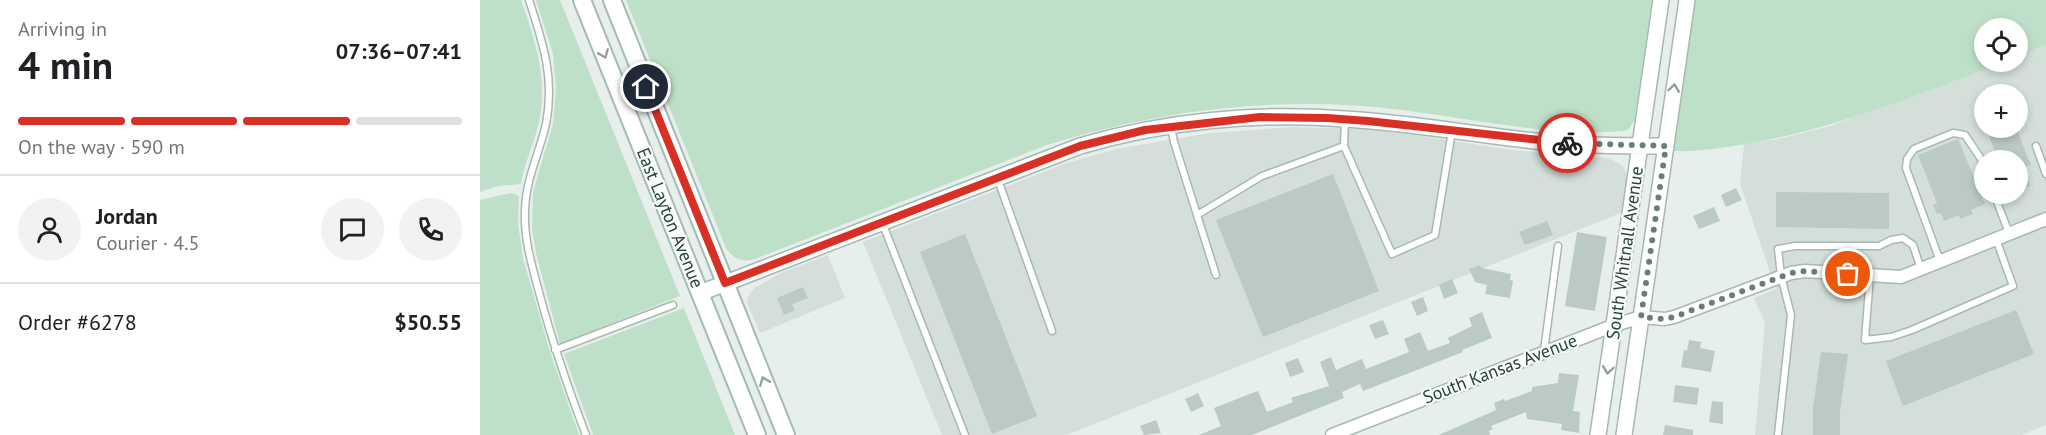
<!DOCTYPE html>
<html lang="en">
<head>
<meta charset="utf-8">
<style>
	:root { --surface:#fff; --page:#f2f2f2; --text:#202124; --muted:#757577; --line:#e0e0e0; --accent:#d93025 }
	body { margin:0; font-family:"PT Sans",sans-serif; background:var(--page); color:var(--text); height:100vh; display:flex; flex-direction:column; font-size:22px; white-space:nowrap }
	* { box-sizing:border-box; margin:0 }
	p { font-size:20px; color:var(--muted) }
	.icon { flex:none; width:33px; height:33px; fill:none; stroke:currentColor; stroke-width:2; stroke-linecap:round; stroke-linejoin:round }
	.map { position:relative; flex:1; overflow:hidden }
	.panel { display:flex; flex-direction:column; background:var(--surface); width:480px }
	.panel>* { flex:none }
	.controls { position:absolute; left:1494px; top:18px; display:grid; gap:12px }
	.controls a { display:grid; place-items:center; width:54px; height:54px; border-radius:50%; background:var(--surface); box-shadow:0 3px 9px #0003; font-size:30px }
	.pin { position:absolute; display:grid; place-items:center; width:51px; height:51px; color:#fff; margin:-26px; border:3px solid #fff; border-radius:50%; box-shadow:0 2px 6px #0007 }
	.courier { position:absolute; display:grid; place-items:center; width:60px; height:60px; margin:-30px; border:4px solid #d93025; border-radius:50%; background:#fff; color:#222; box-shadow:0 2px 8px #0007 }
	.overview em { font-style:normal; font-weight:600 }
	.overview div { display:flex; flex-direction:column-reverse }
	.overview { display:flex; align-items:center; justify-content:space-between; height:102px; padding:0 18px }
	h1 { font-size:39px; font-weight:600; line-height:45px }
	.bar { display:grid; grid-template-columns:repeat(4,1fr); gap:9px 6px; align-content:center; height:72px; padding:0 18px }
	.bar i { height:8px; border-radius:4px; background:var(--line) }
	.bar .current { background:var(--accent) }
	.bar p { grid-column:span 4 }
	.line { display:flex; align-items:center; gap:15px; padding:0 18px; border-top:2px solid var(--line) }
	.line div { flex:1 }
	.round { display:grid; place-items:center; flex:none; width:63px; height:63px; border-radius:32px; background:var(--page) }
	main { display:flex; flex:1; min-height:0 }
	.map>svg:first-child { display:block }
</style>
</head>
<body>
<main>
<section class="panel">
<div class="overview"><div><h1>4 min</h1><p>Arriving in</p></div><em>07:36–07:41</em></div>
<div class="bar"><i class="current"></i><i class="current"></i><i class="current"></i><i></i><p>On the way · 590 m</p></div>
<div class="line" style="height:108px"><a class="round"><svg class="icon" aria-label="person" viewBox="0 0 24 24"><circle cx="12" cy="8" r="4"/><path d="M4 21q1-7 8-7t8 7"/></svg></a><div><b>Jordan</b><p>Courier · 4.5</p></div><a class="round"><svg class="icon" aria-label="chat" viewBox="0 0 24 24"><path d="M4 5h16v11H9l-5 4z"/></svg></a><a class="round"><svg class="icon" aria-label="phone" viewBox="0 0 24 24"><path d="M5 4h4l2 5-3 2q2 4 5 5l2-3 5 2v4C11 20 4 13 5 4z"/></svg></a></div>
<div class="line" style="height:78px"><div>Order #6278</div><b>$50.55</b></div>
</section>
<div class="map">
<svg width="1566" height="435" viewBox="0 0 1566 435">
	<rect width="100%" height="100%" fill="#e6efeb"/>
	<!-- built -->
	<path fill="#d4dfda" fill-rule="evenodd" d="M1566,45v380l-25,10h-266l10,-112 -11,-25 22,-9 -36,-105 4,-40 39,-6 47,-12 174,-64h14v-6zM1504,94h34v34h-34zM1504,160h34v34h-34z
		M812,127l67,2 56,6 96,15 98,8 14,8 5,11 -5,35 -556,223h-125l-79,-193 201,-78 52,-15 94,-16z
		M348,255l17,43 -85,35 -13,-30 1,-6 6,-9 29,-16z"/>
	<!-- green -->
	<path fill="#bfe0c8" d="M0,0h41c15,42 28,82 17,126 -5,20 -14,38 -17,58l-23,2 -18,6z
		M56,0h24l120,296 -120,48 -24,-91 -4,-25 1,-36 20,-68 3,-35 -3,-35z
		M146,0h1026l-17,119 -6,10 -5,2c-75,6 -148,-12 -222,-21 -120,-15 -239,-1 -355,35l-292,114c-13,3 -21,1 -29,-11z
		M1215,0h351v45l-28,11v-28h-34v34h20c-85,32 -168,67 -258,82 -25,4 -48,8 -73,7z
		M31,193l8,3 -1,27 5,35 27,94 29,83h-99v-235z
		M204,308l51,127h-142l-29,-81z"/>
	<!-- building -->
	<path fill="#bbcac4" d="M1531,128h5l15,37 -8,3 7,18 -12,6v-32h-20l-9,-24z
		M1478,139l27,65 -14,6 2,4 -13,5 -1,-4 -15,6 -3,-8 -4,1 -4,-9 4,-2 -19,-48z
		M853,174l46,117 -116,46 -47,-117z
		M1256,188l6,12 -16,7 -5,-12z
		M1296,192l113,1v36l-113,-2z
		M1234,207l6,14 -21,8 -6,-13z
		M1067,221l6,14 -28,10 -6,-13z
		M1097,232l30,5 -12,74 -30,-5z
		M485,234l72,182 -45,18 -72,-182z
		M1000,265l2,3 29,6 -1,6 3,1 -3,17 -25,-4 2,-9 -12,-3 -6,-13z
		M972,279l6,14 -14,6 -5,-14z
		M323,287l5,11 -16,6 3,6 -11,5 -7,-17z
		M943,297l5,14 -11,5 -6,-14z
		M1536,310l18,44 -131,52 -17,-45z
		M1002,312l10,26 -30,12 1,2 -100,39 -3,-7 -18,8 2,6 -92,37h-53l22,-9 -7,-18 33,-13 11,-4 9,21 26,-10 -2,-4 38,-12 -9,-24 11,-5 5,13 26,-11 4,10 43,-17 -5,-13 16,-7 8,19 22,-8 -2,-5 24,-12 -3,-8z
		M903,320l6,14 -14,5 -6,-14z
		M1209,340l12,2 -1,6 15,3 -4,21 -30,-5 3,-17 3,1z
		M1341,352l27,2 -8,57v24h-27v-27z
		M818,358l6,14 -14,5 -5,-14z
		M1079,373l20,2 -6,36 7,1 -1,21 -18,-3 1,-6 -35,-5 -1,-7 -35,14 2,3 -4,2 1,4h-51l57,-25 -2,-7 10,-4 1,2 27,-10v-4l26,-4z
		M1195,385l24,3 -2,17 -24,-3z
		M718,393l6,13 -13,6 -6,-13z
		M1232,401l11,1v22l-14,-2z
		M676,420l5,13 -17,2 -4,-9z
		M1185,425l28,5v5h-30z"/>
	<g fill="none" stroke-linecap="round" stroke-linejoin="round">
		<!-- service casing -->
		<g stroke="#a8b8b2" stroke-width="9">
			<path id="service" d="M49,0c14,43 26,78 17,124 -7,30 -21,57 -21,88 -1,28 7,54 14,80 13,49 29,96 47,143
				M865,119l-1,27 48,108 43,-19 17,-104
				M691,127l3,15 42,133
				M1556,146l10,28
				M517,177l55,154
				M1514,194l15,39
				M717,215l65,-39 82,-30
				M402,222l83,213
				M1460,261l-34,-93 1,-9 7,-10 39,-16 12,2 16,24 3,10
				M1390,275l-5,65 26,-3 21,-7 101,-44 -17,-47
				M75,350l118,-45
				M1064,351l14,-105
				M1298,435l13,-120 -10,-39 -3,-27 17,-3h84l12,-6 12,-2 10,7 8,24"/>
		</g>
		<!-- minor casing -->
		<g stroke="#a8b8b2" stroke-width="15">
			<path id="minor" d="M852,435l283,-110 26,-8 24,2 9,-2 117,-44 14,-2 96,6 145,-58"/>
		</g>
		<!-- tertiary casing -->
		<g stroke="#a8b8b2" stroke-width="18">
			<path id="tertiary" d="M220,293l380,-147c85,-25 177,-34 265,-27 67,4 132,16 199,23 40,4 81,4 122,4
				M1118,435l63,-435
				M1144,435l63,-435"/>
		</g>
		<!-- secondary casing -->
		<g stroke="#a4bbb3" stroke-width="20">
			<path id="secondary" d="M102,0l175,435
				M132,0l174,435"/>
		</g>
		<!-- service -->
		<use href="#service" stroke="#fff" stroke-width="6"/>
		<!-- minor -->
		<use href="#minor" stroke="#fff" stroke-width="12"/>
		<!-- tertiary -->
		<use href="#tertiary" stroke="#fff" stroke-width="15"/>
		<!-- secondary -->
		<use href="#secondary" stroke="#fff" stroke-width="16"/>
	</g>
	<!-- one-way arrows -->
	<defs><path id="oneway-chevron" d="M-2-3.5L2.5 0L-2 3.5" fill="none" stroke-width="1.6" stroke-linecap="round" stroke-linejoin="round" transform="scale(1.5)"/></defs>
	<g stroke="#92a09c">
		<use href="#oneway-chevron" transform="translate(124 54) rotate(68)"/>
		<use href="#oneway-chevron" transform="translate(1194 88) rotate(-82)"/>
		<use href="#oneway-chevron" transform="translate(1128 370) rotate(98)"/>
		<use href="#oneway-chevron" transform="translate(284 381) rotate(-112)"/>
	</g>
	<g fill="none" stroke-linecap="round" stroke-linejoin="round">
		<!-- done -->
		<path stroke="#687f78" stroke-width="6" stroke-dasharray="0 10.8" d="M1087,143l99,3 -25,171 24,2 9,-2 117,-44 14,-2 43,3"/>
		<!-- route -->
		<path stroke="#d93025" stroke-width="8" d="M166,87l79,196 355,-137 65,-16 115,-13 67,1 41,3 199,22"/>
	</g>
	<g text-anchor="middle" stroke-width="4.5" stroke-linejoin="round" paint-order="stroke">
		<!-- street labels -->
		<g font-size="18" fill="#24423a" stroke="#f7fbf9">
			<text transform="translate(190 218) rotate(68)" y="6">East Layton Avenue</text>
			<text transform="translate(1145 253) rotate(-82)" y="6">South Whitnall Avenue</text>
			<text transform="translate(1020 369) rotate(-21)" y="6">South Kansas Avenue</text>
		</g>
	</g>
</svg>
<div class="controls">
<a><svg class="icon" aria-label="locate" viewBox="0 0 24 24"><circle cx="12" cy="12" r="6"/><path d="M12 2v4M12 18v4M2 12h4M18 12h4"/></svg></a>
<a>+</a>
<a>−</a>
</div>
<div class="pin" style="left:1368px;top:274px;background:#ea580c"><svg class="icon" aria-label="bag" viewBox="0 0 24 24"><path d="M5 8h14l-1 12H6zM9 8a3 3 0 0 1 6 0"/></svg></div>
<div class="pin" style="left:166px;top:87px;background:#1f2937"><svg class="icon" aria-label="home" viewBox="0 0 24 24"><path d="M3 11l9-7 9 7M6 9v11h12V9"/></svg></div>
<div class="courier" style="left:1087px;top:143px"><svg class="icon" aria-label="bike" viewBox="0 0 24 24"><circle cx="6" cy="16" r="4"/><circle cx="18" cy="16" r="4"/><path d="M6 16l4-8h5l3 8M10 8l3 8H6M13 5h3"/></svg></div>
</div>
</main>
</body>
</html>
